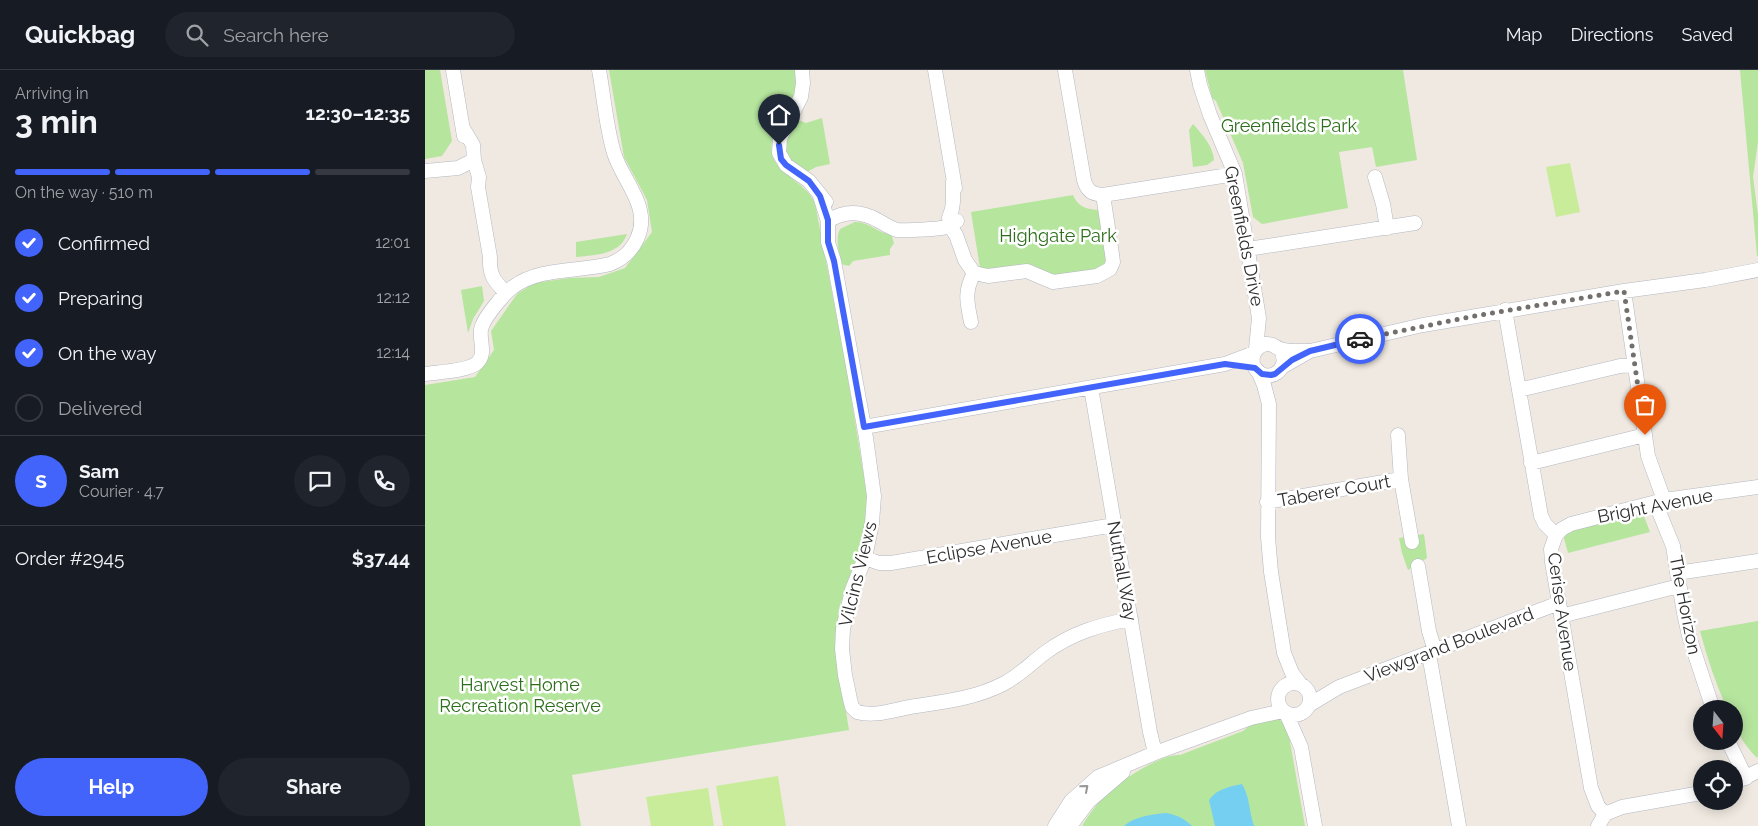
<!DOCTYPE html>
<html lang="en">
<head>
<meta charset="utf-8">
<style>
	:root { --surface:#171b24; --page:#20242c; --text:#f1f3f6; --muted:#9ea1a6; --line:#363941; --accent:#4264fb }
	body { margin:0; font-family:Raleway,sans-serif; background:var(--page); color:var(--text); height:100vh; display:flex; flex-direction:column; font-size:19px; white-space:nowrap }
	* { box-sizing:border-box; margin:0 }
	p { font-size:16px; color:var(--muted) }
	.icon { flex:none; width:28px; height:28px; fill:none; stroke:currentColor; stroke-width:2; stroke-linecap:round; stroke-linejoin:round }
	.map { position:relative; flex:1; overflow:hidden }
	.sheet { display:flex; flex-direction:column; background:var(--surface); width:425px }
	.sheet>* { flex:none }
	.needle { width:32px; rotate:163deg }
	.buttons { position:absolute; left:1268px; top:630px; display:grid; gap:10px }
	.buttons a { display:grid; place-items:center; width:50px; height:50px; border-radius:50%; background:var(--surface); box-shadow:0 2px 12px #0003; font-size:25px }
	.pin { position:absolute; display:grid; place-items:center; width:42px; height:42px; color:#fff; margin:-51px -21px; border-radius:50% 50% 50% 0; rotate:-45deg; box-shadow:0 0 5px #0007 }
	.pin .icon { rotate:45deg }
	.courier { position:absolute; display:grid; place-items:center; width:50px; height:50px; margin:-25px; border:4px solid #4264fb; border-radius:50%; background:#fff; color:#222; box-shadow:0 1px 6px #0007 }
	.headline em { font-style:normal; font-weight:700 }
	.headline div { display:flex; flex-direction:column-reverse }
	.headline { display:flex; align-items:center; justify-content:space-between; height:85px; padding:0 15px }
	h1 { font-size:32px; font-weight:700; line-height:38px }
	.bar { display:grid; grid-template-columns:repeat(4,1fr); gap:8px 5px; align-content:center; height:60px; padding:0 15px }
	.bar i { height:6px; border-radius:4px; background:var(--line) }
	.bar .on { background:var(--accent) }
	.bar p { grid-column:span 4 }
	.line { display:flex; align-items:center; gap:12px; padding:0 15px; border-top:1px solid var(--line) }
	.line div { flex:1 }
	.round { display:grid; place-items:center; flex:none; width:52px; height:52px; border-radius:26px; background:var(--page) }
	ol { padding:0 15px; list-style:none }
	li { display:flex; align-items:center; gap:15px; height:55px }
	li p { margin-inline-start:auto }
	li .icon { padding:5px; border-radius:50%; background:var(--accent); color:#fff; stroke-width:4 }
	li:last-child { color:var(--muted) }
	li i { width:28px; height:28px; border:2px solid var(--line); border-radius:50% }
	.cta { display:flex; gap:10px; margin-top:auto; padding:10px 15px }
	.cta a { flex:1; height:58px; border-radius:30px; background:var(--accent); color:#fff; font-size:20px; font-weight:700; line-height:58px; text-align:center }
	.cta a+a { background:var(--page); color:var(--text) }
	header { display:flex; align-items:center; gap:30px; box-sizing:border-box; height:70px; padding:0 25px; background:var(--surface); border-bottom:1px solid var(--line) }
	header strong { font-size:24px }
	nav { display:flex; gap:28px; margin-inline-start:auto; font-size:18px }
	.search { width:350px; height:45px; background:var(--page); display:flex; align-items:center; gap:12px; box-sizing:border-box; padding:0 18px; border-radius:28px; color:var(--muted); font-size:19px }
	main { display:flex; flex:1; min-height:0 }
	.map>svg:first-child { display:block }
</style>
</head>
<body>
<header>
<strong>Quickbag</strong>
<div class="search"><svg class="icon" aria-label="search" viewBox="0 0 24 24"><circle cx="10" cy="10" r="6"/><path d="M15 15l6 6"/></svg>Search here</div>
<nav><a>Map</a><a>Directions</a><a>Saved</a></nav>
</header>
<main>
<section class="sheet">
<div class="headline"><div><h1>3 min</h1><p>Arriving in</p></div><em>12:30–12:35</em></div>
<div class="bar"><i class="on"></i><i class="on"></i><i class="on"></i><i></i><p>On the way · 510 m</p></div>
<ol>
<li><svg class="icon" aria-label="check" viewBox="0 0 24 24"><path d="M5 12l5 5 9-10"/></svg>Confirmed<p>12:01</p></li>
<li><svg class="icon" aria-label="check" viewBox="0 0 24 24"><path d="M5 12l5 5 9-10"/></svg>Preparing<p>12:12</p></li>
<li><svg class="icon" aria-label="check" viewBox="0 0 24 24"><path d="M5 12l5 5 9-10"/></svg>On the way<p>12:14</p></li>
<li><i></i>Delivered</li>
</ol>
<div class="line" style="height:90px"><b class="round" style="background:var(--accent);color:#fff">S</b><div><b>Sam</b><p>Courier · 4.7</p></div><a class="round"><svg class="icon" aria-label="chat" viewBox="0 0 24 24"><path d="M4 5h16v11H9l-5 4z"/></svg></a><a class="round"><svg class="icon" aria-label="phone" viewBox="0 0 24 24"><path d="M5 4h4l2 5-3 2q2 4 5 5l2-3 5 2v4C11 20 4 13 5 4z"/></svg></a></div>
<div class="line" style="height:65px"><div>Order #2945</div><b>$37.44</b></div>
<div class="cta"><a>Help</a><a>Share</a></div>
</section>
<div class="map">
<svg width="1333" height="756" viewBox="0 0 1333 756">
	<rect width="100%" height="100%" fill="#efe9e1"/>
	<!-- green -->
	<path fill="#b6e59e" d="M0,0h15l12,71 -10,15 -17,3z
		M184,0h186c1,6 2,13 0,19 -4,22 -27,42 -23,65 5,21 34,28 43,49l31,163 19,117 2,15 -2,26 -5,24 -20,57 -5,30 1,15 13,80 -277,45 9,51h-156v-441l50,-8 19,-27 -3,-19 26,-37 17,-11 35,-5 30,-1 26,-9 27,-36 -5,-32 -23,-43z
		M780,0h198l14,90 -41,7 -4,-20 -33,5 9,56 -86,16 -9,-7 -10,-54 -27,-62 -4,-3z
		M1315,0h18v72l-5,35 5,38v41h-1z
		M397,48l8,46 -14,3 -9,5 -21,-16 -2,-15 12,-22 10,4z
		M768,54c9,10 20,22 21,36l-7,5 -14,2 -4,-37z
		M648,125c5,12 13,14 25,15l8,48c-1,7 -4,9 -10,12l-43,6 -19,-10 -8,-2 -39,5 -7,-1 -9,-56z
		M430,152c14,-1 23,12 36,12l3,9 -4,6v6l-37,6 -4,5 -8,-2c-2,-12 -6,-24 -1,-35z
		M202,164c-7,21 -32,21 -51,23v-15z
		M57,216l2,15 -11,18 -5,14 -7,-43z
		M1217,441l8,21 -82,21 -5,-18 4,-3z
		M999,464l3,24 -19,12 -6,-17 -3,-15z
		M1333,551v135l-1,2c-15,-16 -23,-28 -23,-49h-7c-11,-25 -20,-51 -27,-78z
		M853,649l5,3 6,14 16,90h-223c7,-12 16,-24 26,-33 14,-13 54,-40 72,-38l63,-24 7,-6z"/>
	<!-- pitch -->
	<path fill="#c9ec9a" d="M1145,93l10,49 -24,5 -10,-50z
		M353,706l8,50h-63l-7,-40z
		M283,718l6,38h-63l-5,-29z"/>
	<!-- water -->
	<path fill="#75cff0" d="M817,714c8,13 7,28 12,42h-39l-6,-26c9,-12 20,-13 33,-16z
		M741,743c11,2 18,5 26,13h-68c9,-9 29,-12 42,-13z"/>
	<g fill="none" stroke-linecap="round" stroke-linejoin="round">
		<!-- minor casing -->
		<g stroke="#b4b7c1" stroke-width="15">
			<path id="minor" d="M28,0l11,66
				M377,0l1,13 -2,14 -21,41 -1,15 7,12 23,16 17,21
				M510,0l20,118
				M640,0l19,110c3,11 8,14 19,15l132,-21
				M772,0l3,15 10,30 25,59 24,144 -3,31
				M38,58l10,17 1,15 5,17 -1,10 12,70c-1,18 4,24 16,36
				M0,101l33,-3 16,-8
				M950,107l8,27 4,24
				M528,111v21l-1,7 -3,9 1,8 6,9 9,25 9,13 14,3 39,-5 26,11 44,-6 13,-7 3,-7 -1,-8 -9,-59
				M395,126l8,25v21l6,19 32,177 8,58 -2,27 -7,35 -13,32 -9,39 -1,20 3,26 5,24 2,8 5,5c17,5 36,-2 53,-5 31,-5 64,-8 93,-23 16,-8 28,-21 43,-32 26,-19 53,-27 85,-33
				M403,151c17,-11 34,-10 51,0 6,3 11,7 18,9 8,1 47,-1 54,-4 2,-1 4,-4 6,-5
				M823,179l167,-26
				M1199,221l24,165 16,44
				M1080,240l36,206 4,8 11,11 -5,14 1,13 39,226 7,18 7,8 -7,12
				M546,252c-4,-20 -7,-30 3,-49
				M855,279c13,20 -13,37 -25,19 -6,-9 0,-22 11,-24 6,-1 9,3 14,5 8,3 20,1 28,2
				M857,297l28,-16 113,-26 201,-34 81,-11 53,-10
				M833,301l6,14 5,19 -1,133 3,35 13,81 8,20 9,12
				M0,304c13,-2 43,-3 52,-11 11,-10 0,-26 5,-37 3,-9 23,-34 31,-39 27,-20 66,-15 97,-23 13,-5 21,-12 27,-25 15,-32 -14,-57 -23,-86 -8,-26 -10,-56 -15,-83
				M666,318l59,344 5,21
				M1094,320l101,-24 15,-1
				M439,357l361,-63 29,-11
				M973,365l3,44 11,63
				M1106,393l114,-28
				M842,432l134,-23
				M1230,432l18,44 11,67 5,23 24,73
				M1131,465l6,-6 9,-5 93,-24 94,-13
				M440,488l14,5h12l223,-38
				M993,496l11,65 6,20
				M1252,503l81,-12
				M1136,546l118,-30
				M1004,584l30,172
				M853 629a16 16 0 1 1 32 0a16 16 0 1 1-32 0Z
				M884,635l30,-18 220,-84
				M861,643l15,34 14,79
				M1303,671l18,37
				M1309,713l24,-12
				M1180,744l17,-7 79,-14
				M630,756l16,-25 27,-24 57,-24 96,-35 32,-7
				M645,756l18,-24 35,-30"/>
		</g>
		<!-- minor -->
		<use href="#minor" stroke="#fff" stroke-width="14"/>
	</g>
	<!-- one-way arrows -->
	<defs><path id="oneway-chevron" d="M-2-3.5L2.5 0L-2 3.5" fill="none" stroke-width="1.6" stroke-linecap="round" stroke-linejoin="round" transform="scale(1.25)"/></defs>
	<use stroke="#969696" href="#oneway-chevron" transform="translate(660 718) rotate(-41)"/>
	<g fill="none" stroke-linecap="round" stroke-linejoin="round">
		<!-- done -->
		<path stroke="#726f6d" stroke-width="5" stroke-dasharray="0 9" d="M935,269l115,-23 149,-25 21,144"/>
		<!-- route -->
		<path stroke="#4264fb" stroke-width="6" d="M354,75l2,14 5,6 23,16 11,15 8,24v22l6,19 30,166 361,-63 30,4 7,6 9,1 4,-1 17,-14 18,-9 50,-12"/>
	</g>
	<g text-anchor="middle" stroke-width="5" stroke-linejoin="round" paint-order="stroke">
		<!-- park labels -->
		<g font-size="18" fill="#2c6e1b" stroke="#fff">
			<text x="864" y="62">Greenfields Park</text>
			<text x="633" y="172">Highgate Park</text>
			<text x="95" y="621">Harvest Home<tspan x="95" dy="21">Recreation Reserve</tspan></text>
		</g>
		<!-- street labels -->
		<g font-size="18" fill="#2e2e2e" stroke="#fff">
			<text transform="translate(819 166) rotate(79)" y="6">Greenfields Drive</text>
			<text transform="translate(909 421) rotate(-10)" y="6">Taberer Court</text>
			<text transform="translate(1230 436) rotate(-11)" y="6">Bright Avenue</text>
			<text transform="translate(564 477) rotate(-10)" y="6">Eclipse Avenue</text>
			<text transform="translate(697 501) rotate(80)" y="6">Nuthall Way</text>
			<text transform="translate(433 504) rotate(-76)" y="6">Vilcins Views</text>
			<text transform="translate(1260 535) rotate(79)" y="6">The Horizon</text>
			<text transform="translate(1137 542) rotate(82)" y="6">Cerise Avenue</text>
			<text transform="translate(1024 575) rotate(-21)" y="6">Viewgrand Boulevard</text>
		</g>
	</g>
</svg>
<div class="buttons">
<a><svg class="needle" viewBox="-14 -14 28 28"><path d="M0-13l5 13h-10z" fill="#e53935"/><path d="M0 13l5-13h-10z" fill="#9ea1a6"/></svg></a>
<a><svg class="icon" aria-label="locate" viewBox="0 0 24 24"><circle cx="12" cy="12" r="6"/><path d="M12 2v4M12 18v4M2 12h4M18 12h4"/></svg></a>
</div>
<div class="pin" style="left:1220px;top:365px;background:#ea580c"><svg class="icon" aria-label="bag" viewBox="0 0 24 24"><path d="M5 8h14l-1 12H6zM9 8a3 3 0 0 1 6 0"/></svg></div>
<div class="pin" style="left:354px;top:75px;background:#1f2937"><svg class="icon" aria-label="home" viewBox="0 0 24 24"><path d="M3 11l9-7 9 7M6 9v11h12V9"/></svg></div>
<div class="courier" style="left:935px;top:269px"><svg class="icon" aria-label="car" viewBox="0 0 24 24"><path d="M5 17H2v-5l4-1 3-4h7l3 4 3 1v5h-3M9 17h6M6 11h13"/><circle cx="7" cy="17" r="2"/><circle cx="17" cy="17" r="2"/></svg></div>
</div>
</main>
</body>
</html>
